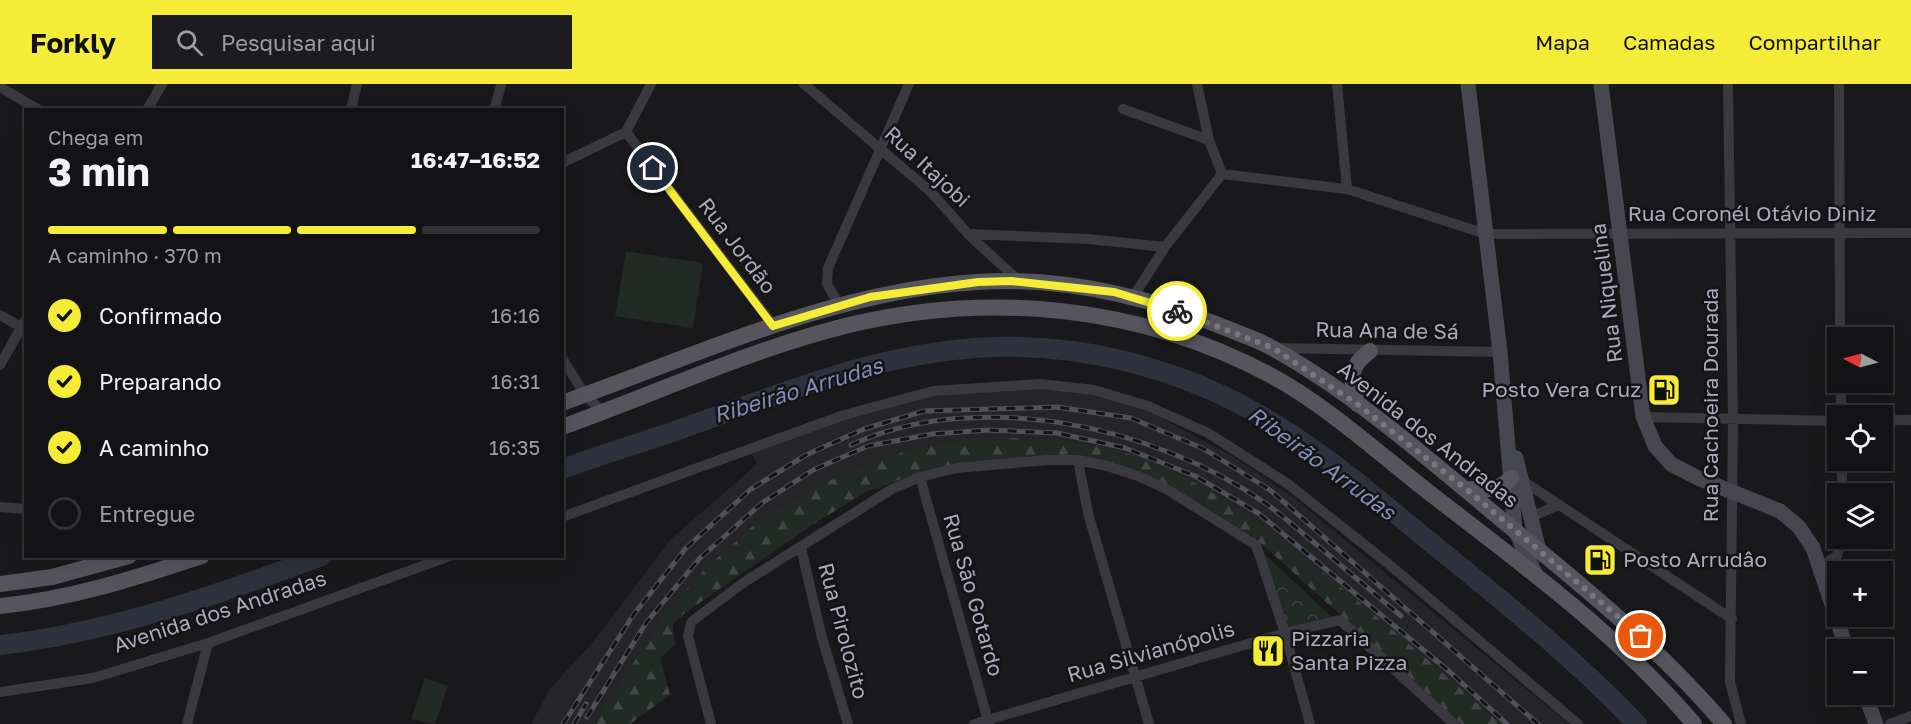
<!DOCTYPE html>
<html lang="pt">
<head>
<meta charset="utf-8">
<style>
	:root { --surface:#131214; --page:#1c1b1d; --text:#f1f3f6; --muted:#9d9ea0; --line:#323234; --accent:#f4ec36 }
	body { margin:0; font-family:"Golos Text",sans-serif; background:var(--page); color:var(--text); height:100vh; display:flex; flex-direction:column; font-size:22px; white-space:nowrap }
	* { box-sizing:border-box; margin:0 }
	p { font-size:20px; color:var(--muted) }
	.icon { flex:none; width:33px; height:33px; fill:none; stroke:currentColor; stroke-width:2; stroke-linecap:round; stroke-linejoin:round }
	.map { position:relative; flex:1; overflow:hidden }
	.drawer { position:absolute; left:24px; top:24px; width:540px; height:450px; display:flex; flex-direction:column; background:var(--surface); border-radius:0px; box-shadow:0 6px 24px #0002,0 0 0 2px var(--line) }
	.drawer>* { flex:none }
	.needle { width:39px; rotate:276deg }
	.tools { position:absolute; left:1827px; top:243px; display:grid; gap:12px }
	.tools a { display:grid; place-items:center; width:66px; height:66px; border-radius:0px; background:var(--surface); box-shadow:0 6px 24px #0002,0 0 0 2px var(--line); font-size:30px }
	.pin { position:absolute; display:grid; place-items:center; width:51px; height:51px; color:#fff; margin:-26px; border:3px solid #fff; border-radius:50%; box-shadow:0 2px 6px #0007 }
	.courier { position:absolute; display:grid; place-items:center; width:60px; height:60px; margin:-30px; border:4px solid #f4ec36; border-radius:50%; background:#fff; color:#222; box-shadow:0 2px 8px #0007 }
	.headline em { font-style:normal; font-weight:700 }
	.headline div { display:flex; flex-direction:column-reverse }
	.headline { display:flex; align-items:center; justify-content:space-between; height:102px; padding:0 24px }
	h1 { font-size:39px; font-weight:700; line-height:45px }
	.bar { display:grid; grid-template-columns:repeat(4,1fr); gap:9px 6px; align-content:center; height:72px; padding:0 24px }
	.bar i { height:8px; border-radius:4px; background:var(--line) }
	.bar .on { background:var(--accent) }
	.bar p { grid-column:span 4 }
	ol { padding:0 24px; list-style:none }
	li { display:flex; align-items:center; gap:18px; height:66px }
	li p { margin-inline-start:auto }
	li .icon { padding:6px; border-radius:50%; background:var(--accent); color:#111; stroke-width:4 }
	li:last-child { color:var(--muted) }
	li i { width:33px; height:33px; border:3px solid var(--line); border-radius:50% }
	header { display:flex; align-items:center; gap:36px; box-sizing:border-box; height:84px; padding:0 30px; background:var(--accent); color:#111 }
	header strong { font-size:28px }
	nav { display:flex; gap:33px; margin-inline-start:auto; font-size:21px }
	.search { width:420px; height:54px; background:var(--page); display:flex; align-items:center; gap:15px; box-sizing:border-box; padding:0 21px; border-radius:0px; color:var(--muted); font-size:22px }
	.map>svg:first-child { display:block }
</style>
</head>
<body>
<header>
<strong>Forkly</strong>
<div class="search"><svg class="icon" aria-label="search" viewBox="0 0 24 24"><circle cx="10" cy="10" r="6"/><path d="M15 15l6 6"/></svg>Pesquisar aqui</div>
<nav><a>Mapa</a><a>Camadas</a><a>Compartilhar</a></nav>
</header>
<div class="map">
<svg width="1911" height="640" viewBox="0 0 1911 640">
	<defs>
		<pattern id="forest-firs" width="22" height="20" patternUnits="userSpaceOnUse" patternTransform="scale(1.5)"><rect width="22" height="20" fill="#222a25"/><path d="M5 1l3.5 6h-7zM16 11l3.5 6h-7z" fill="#3f4643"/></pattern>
		<pattern id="park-crowns" width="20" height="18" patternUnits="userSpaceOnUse" patternTransform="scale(1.5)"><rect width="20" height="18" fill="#222a25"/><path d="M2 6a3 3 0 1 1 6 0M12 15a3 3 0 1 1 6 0" fill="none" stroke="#3f4643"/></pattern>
	</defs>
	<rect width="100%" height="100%" fill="#19181a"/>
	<!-- built -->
	<path fill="#252427" d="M1023,300l61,8 62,18 88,47 59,40 276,227h-79l-156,-135 -171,-112 -133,-27 -176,39 -149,107 -37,33 -51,95h-86l18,-34 43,-47 79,-104 86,-75 -8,-15 168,-53z"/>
	<!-- forest -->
	<path fill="url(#forest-firs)" d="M1015,354c28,3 58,3 86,9 94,19 179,90 252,150 50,41 99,84 148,127h-40l-207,-187 -69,-40 -106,-39 -155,13 -58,21 -54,33 -140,97 3,23 -15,13 10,37 -40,29h-36l71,-110 39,-44 53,-48 83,-47 77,-28z"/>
	<!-- park -->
	<path fill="url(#park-crowns)" d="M1259,465l75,70 -48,11z"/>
	<!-- pitch -->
	<path fill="#222a25" d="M626,167l77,12 -10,65 -78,-12z
		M425,594l23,8 -13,38 -24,-5z"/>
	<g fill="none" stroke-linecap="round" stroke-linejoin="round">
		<!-- river -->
		<path stroke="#2e323e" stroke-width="20" d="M562,385c39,-14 78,-26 116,-39 91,-32 179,-69 276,-80 111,-13 226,15 321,74 59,36 112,83 165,126 68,55 137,111 197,174
			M0,561c112,-13 217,-50 322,-89"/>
		<!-- street -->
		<path stroke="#3a393f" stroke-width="10" d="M804,0l127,108 37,42 52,48
			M1197,0l12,56 13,34
			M1337,0l10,105
			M1728,0l5,336 -3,262 11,42
			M1839,0l1,254
			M0,3l39,23
			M1123,25l86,31
			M147,26l15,-26
			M351,26l6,-26
			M494,26l7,-24
			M626,48l147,193
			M562,79l64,-31 25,-48
			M1222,90l125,15 139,45 425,-1
			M968,150l120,5 77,8
			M1133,213l32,-50 57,-73
			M839,221l-12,-21 1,-16 81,-184
			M0,231l25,14
			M1276,264l224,4
			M562,274l23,37 18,17
			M0,281l26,-46
			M1841,298v34
			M1643,333l195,4
			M1882,336h29
			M1078,376l10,53 61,211
			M1842,376v34
			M920,393l69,247
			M1523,397l209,138
			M0,423l26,2
			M562,433l282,-102 89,-24 107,-7 54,6 54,16 60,27 80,51 97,77 193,163
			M1530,438l6,-7 22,-10
			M801,464l21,90 26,86
			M1820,483l17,-11 5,-18
			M0,608l93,-14 115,-35 242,-87
			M187,640l21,-81
			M711,640l-23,-88 3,-13 4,-4 48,-36 149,-94 28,-12 37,-9 91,-8h30l29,6 31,10 30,14 88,55 29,88 25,91
			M974,640l311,-91 55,-13 114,104
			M1890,640l21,-8"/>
		<!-- secondary -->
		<path stroke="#47474f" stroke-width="15" d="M1468,0l32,268 15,178 21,45
			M1601,0l42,333 12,29 16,18 29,15 80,32 19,16 14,21 34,102
			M1516,374l23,92
			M1865,610l11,30"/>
		<!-- primary -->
		<path stroke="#56555e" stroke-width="16" d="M562,319c136,-48 270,-112 415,-121 87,-6 175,16 254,48 14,6 30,11 43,19 81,45 158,113 229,172 79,64 155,126 221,203
			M1357,320c-5,-26 -11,-35 13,-53
			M562,343c95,-34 189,-78 287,-102 142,-34 292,-19 421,50 55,29 112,81 161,119 93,72 187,140 263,230
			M1466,405c18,0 32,3 45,-11
			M0,500l52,-7 77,-21
			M0,522c70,-7 136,-28 202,-50"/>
		<!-- rail casing -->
		<g stroke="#505058" stroke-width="5">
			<path id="rail" d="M851,361c126,-58 304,-19 414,58 16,11 31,25 46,37 30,25 60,51 90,76
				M587,633l59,-94 53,-64 63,-56 51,-33 55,-24 64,-12 56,-4 69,3 68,15 70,28 63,37 192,159 57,52
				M563,640l71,-110 52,-66 65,-59 55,-34 58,-26 60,-18 133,-4 74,11 73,31 66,41 268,234
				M574,640l12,-20"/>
		</g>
		<!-- rail -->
		<use href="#rail" stroke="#141315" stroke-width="3" stroke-dasharray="9" stroke-linecap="butt"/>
	</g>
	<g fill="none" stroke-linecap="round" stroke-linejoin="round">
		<!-- done -->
		<path stroke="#777782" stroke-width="6" stroke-dasharray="0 10.8" d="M1177,227l96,37 84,56 109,85 175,147"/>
		<!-- route -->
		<path stroke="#f4ec36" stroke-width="8" d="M653,84l120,158 97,-29 108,-15 33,-1 103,11 63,19"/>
	</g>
	<!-- icons -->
	<defs>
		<g id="fuel-square" transform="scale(1.725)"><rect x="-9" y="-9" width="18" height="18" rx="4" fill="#f4ec36" stroke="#141315"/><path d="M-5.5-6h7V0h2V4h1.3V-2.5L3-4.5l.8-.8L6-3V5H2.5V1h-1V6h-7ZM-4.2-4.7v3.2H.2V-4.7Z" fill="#111"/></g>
		<g id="restaurant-square" transform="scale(1.725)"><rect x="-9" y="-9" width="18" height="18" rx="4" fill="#f4ec36" stroke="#141315"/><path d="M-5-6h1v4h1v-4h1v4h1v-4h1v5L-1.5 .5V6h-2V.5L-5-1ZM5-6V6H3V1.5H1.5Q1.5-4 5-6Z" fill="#111"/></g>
	</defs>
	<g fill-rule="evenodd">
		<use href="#fuel-square" x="1664" y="306"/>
		<use href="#fuel-square" x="1600" y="476"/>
		<use href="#restaurant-square" x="1268" y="567"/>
	</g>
	<g text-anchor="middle" stroke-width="5" stroke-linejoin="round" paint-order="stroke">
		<!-- street labels -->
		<g font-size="21" fill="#aaaaba" stroke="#141315">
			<text transform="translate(927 83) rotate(43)" y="7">Rua Itajobi</text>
			<text x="1752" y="137">Rua Coronél Otávio Diniz</text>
			<text transform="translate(737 162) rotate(53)" y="7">Rua Jordão</text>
			<text transform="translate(1607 209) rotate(-97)" y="7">Rua Niquelina</text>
			<text transform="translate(1387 247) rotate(1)" y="7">Rua Ana de Sá</text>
			<text transform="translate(1711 321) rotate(-90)" y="7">Rua Cachoeira Dourada</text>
			<text transform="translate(1428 351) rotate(38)" y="7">Avenida dos Andradas</text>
			<text transform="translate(973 511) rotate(74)" y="7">Rua São Gotardo</text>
			<text transform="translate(220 528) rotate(-18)" y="7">Avenida dos Andradas</text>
			<text transform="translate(843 547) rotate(75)" y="7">Rua Pirolozito</text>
			<text transform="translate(1151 568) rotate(-16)" y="7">Rua Silvianópolis</text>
		</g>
		<!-- poi labels -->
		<g font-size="21" fill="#aaaaba" stroke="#141315" text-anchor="start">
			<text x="1641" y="313" text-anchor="end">Posto Vera Cruz</text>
			<text x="1623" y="483">Posto Arrudâo</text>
			<text x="1291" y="562">Pizzaria<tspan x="1291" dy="24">Santa Pizza</tspan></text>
		</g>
		<!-- water labels -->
		<g font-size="22" font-style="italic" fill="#818db5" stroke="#141315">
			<text transform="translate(798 306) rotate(-17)" y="8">Ribeirão Arrudas</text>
			<text transform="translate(1322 379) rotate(36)" y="8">Ribeirão Arrudas</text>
		</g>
	</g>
</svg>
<div class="tools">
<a><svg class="needle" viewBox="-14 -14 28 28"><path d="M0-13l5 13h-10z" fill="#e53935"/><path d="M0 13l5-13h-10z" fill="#9d9ea0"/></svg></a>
<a><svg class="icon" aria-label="locate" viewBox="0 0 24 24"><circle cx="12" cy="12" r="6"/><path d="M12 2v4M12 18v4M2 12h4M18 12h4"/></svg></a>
<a><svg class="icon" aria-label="layers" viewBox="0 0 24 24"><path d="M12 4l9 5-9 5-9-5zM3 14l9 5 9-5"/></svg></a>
<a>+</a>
<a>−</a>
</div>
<div class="pin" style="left:1641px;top:552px;background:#ea580c"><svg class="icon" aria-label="bag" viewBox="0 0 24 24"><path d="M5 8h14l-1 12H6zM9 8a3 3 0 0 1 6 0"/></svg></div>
<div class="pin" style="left:653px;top:84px;background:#1f2937"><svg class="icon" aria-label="home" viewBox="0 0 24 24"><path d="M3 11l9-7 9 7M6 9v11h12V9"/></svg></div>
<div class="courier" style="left:1177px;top:227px"><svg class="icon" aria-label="bike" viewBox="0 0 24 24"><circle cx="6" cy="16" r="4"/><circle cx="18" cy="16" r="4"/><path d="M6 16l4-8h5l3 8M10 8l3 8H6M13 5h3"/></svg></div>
<section class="drawer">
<div class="headline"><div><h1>3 min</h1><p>Chega em</p></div><em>16:47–16:52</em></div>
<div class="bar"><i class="on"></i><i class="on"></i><i class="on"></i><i></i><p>A caminho · 370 m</p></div>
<ol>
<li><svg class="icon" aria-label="check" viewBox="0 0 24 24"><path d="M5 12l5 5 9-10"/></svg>Confirmado<p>16:16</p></li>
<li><svg class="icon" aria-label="check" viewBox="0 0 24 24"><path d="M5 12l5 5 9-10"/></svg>Preparando<p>16:31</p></li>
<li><svg class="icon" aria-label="check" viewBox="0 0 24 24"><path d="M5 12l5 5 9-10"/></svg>A caminho<p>16:35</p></li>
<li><i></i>Entregue</li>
</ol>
</section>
</div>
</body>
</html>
